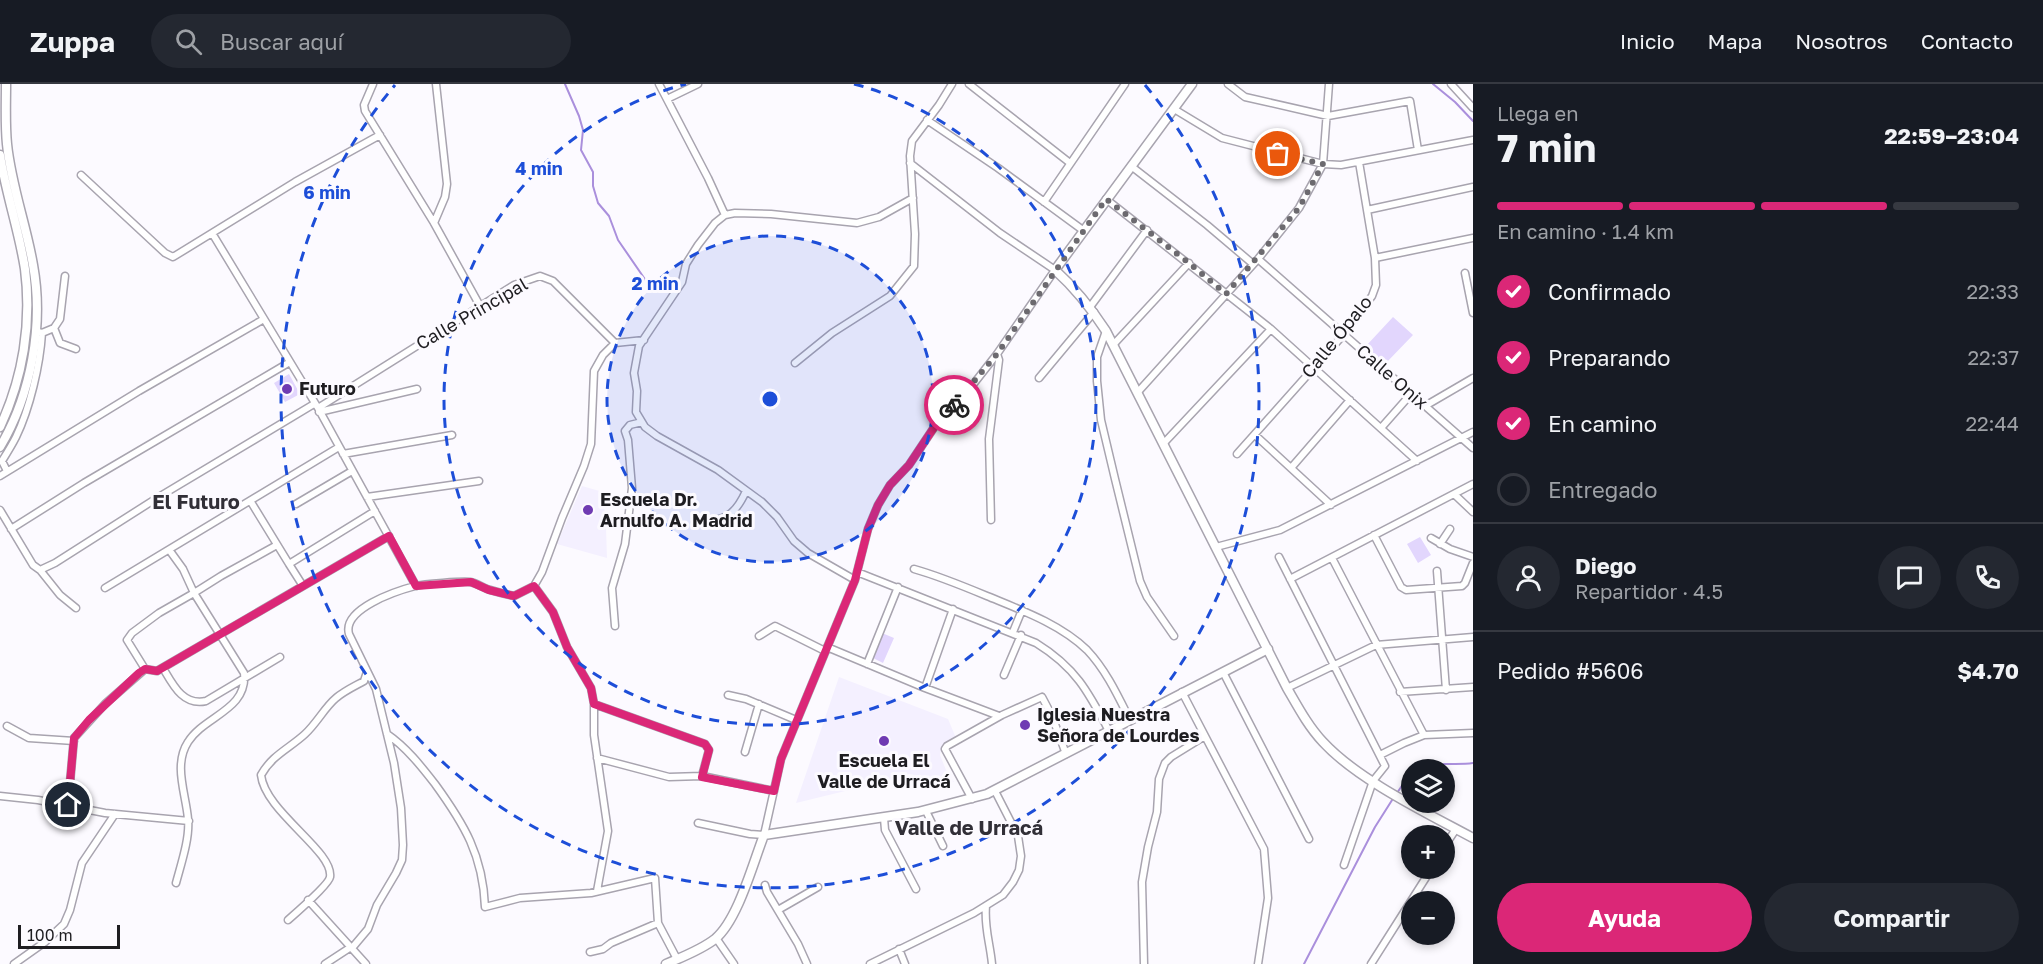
<!DOCTYPE html>
<html lang="es">
<head>
<meta charset="utf-8">
<style>
	:root { --surface:#171b24; --page:#242831; --text:#f1f3f6; --muted:#9ea1a6; --line:#363941; --accent:#db2777 }
	body { margin:0; font-family:"Golos Text",sans-serif; background:var(--page); color:var(--text); height:100vh; display:flex; flex-direction:column; font-size:22px; white-space:nowrap }
	* { box-sizing:border-box; margin:0 }
	p { font-size:20px; color:var(--muted) }
	.icon { flex:none; width:33px; height:33px; fill:none; stroke:currentColor; stroke-width:2; stroke-linecap:round; stroke-linejoin:round }
	.map { position:relative; flex:1; overflow:hidden }
	.details { display:flex; flex-direction:column; background:var(--surface); width:570px }
	.details>* { flex:none }
	.tools { position:absolute; left:1401px; top:675px; display:grid; gap:12px }
	.tools a { display:grid; place-items:center; width:54px; height:54px; border-radius:50%; background:var(--surface); box-shadow:0 3px 9px #0003; font-size:30px }
	.scale { position:absolute; left:18px; bottom:15px; width:102px; box-sizing:border-box; padding-left:6px; border:3px solid #1e1d21; border-top:0; font-size:16px; line-height:21px; white-space:nowrap; color:#1e1d21; -webkit-text-stroke:4px #fcfaff; paint-order:stroke }
	.pin { position:absolute; display:grid; place-items:center; width:51px; height:51px; color:#fff; margin:-26px; border:3px solid #fff; border-radius:50%; box-shadow:0 2px 6px #0007 }
	.courier { position:absolute; display:grid; place-items:center; width:60px; height:60px; margin:-30px; border:4px solid #db2777; border-radius:50%; background:#fff; color:#222; box-shadow:0 2px 8px #0007 }
	.head em { font-style:normal; font-weight:700 }
	.head div { display:flex; flex-direction:column-reverse }
	.head { display:flex; align-items:center; justify-content:space-between; height:102px; padding:0 24px }
	h1 { font-size:39px; font-weight:700; line-height:45px }
	.bar { display:grid; grid-template-columns:repeat(4,1fr); gap:9px 6px; align-content:center; height:72px; padding:0 24px }
	.bar i { height:8px; border-radius:4px; background:var(--line) }
	.bar .selected { background:var(--accent) }
	.bar p { grid-column:span 4 }
	.line { display:flex; align-items:center; gap:15px; padding:0 24px; border-top:2px solid var(--line) }
	.line div { flex:1 }
	.round { display:grid; place-items:center; flex:none; width:63px; height:63px; border-radius:32px; background:var(--page) }
	ol { padding:0 24px; list-style:none }
	li { display:flex; align-items:center; gap:18px; height:66px }
	li p { margin-inline-start:auto }
	li .icon { padding:6px; border-radius:50%; background:var(--accent); color:#fff; stroke-width:4 }
	li:last-child { color:var(--muted) }
	li i { width:33px; height:33px; border:3px solid var(--line); border-radius:50% }
	.cta { display:flex; gap:12px; margin-top:auto; padding:12px 24px }
	.cta a { flex:1; height:69px; border-radius:36px; background:var(--accent); color:#fff; font-size:24px; font-weight:700; line-height:69px; text-align:center }
	.cta a+a { background:var(--page); color:var(--text) }
	header { display:flex; align-items:center; gap:36px; box-sizing:border-box; height:84px; padding:0 30px; background:var(--surface); border-bottom:2px solid var(--line) }
	header strong { font-size:28px }
	nav { display:flex; gap:33px; margin-inline-start:auto; font-size:21px }
	.search { width:420px; height:54px; background:var(--page); display:flex; align-items:center; gap:15px; box-sizing:border-box; padding:0 21px; border-radius:33px; color:var(--muted); font-size:22px }
	main { display:flex; flex:1; min-height:0 }
	.map>svg:first-child { display:block }
</style>
</head>
<body>
<header>
<strong>Zuppa</strong>
<div class="search"><svg class="icon" aria-label="search" viewBox="0 0 24 24"><circle cx="10" cy="10" r="6"/><path d="M15 15l6 6"/></svg>Buscar aquí</div>
<nav><a>Inicio</a><a>Mapa</a><a>Nosotros</a><a>Contacto</a></nav>
</header>
<main>
<div class="map">
<svg width="1473" height="880" viewBox="0 0 1473 880">
	<rect width="100%" height="100%" fill="#fcfaff"/>
	<!-- built -->
	<path fill="#f4f0ff" d="M582,402l21,6 3,36 1,30 -50,-14z
		M839,593l109,42 8,19 -11,6 -4,5 -1,6 6,15 8,12 -45,-8 -31,9 -82,20z"/>
	<!-- green -->
	<path fill="#e2d6fd" d="M1393,233l20,18 -28,29 -19,-18z
		M289,290l11,20 -15,8 -11,-19z
		M1420,453l11,18 -13,8 -11,-19z
		M882,549l12,5 -11,25 -12,-6z"/>
	<g fill="none" stroke-linecap="round" stroke-linejoin="round">
		<!-- stream -->
		<path stroke="#aa8fdc" stroke-width="2" d="M565,0l14,32 4,14 -2,20 12,22v14l5,17 11,13 9,24 33,48
			M1433,0l22,18 18,19
			M1413,686c17,-10 41,-4 60,-7
			M1397,709l15,-22
			M1304,880l71,-137 19,-30"/>
		<!-- street casing -->
		<g stroke="#a8a4af" stroke-width="9">
			<path id="street" d="M373,0l-9,21 1,6 69,112 46,83
				M659,0l49,94 17,37
				M969,0l101,79
				M1228,0l17,13 83,19 82,-15 8,49
				M1451,0l22,24
				M667,15l31,-15
				M1174,25l48,29 101,26 18,1 132,-25
				M927,36l71,48 86,63
				M1131,82l76,59 46,39
				M81,91l84,78 8,4 122,-75 85,-47
				M1106,115l165,130 146,132
				M1044,118l81,-118
				M1367,126l106,-23
				M434,139l11,-26 2,-13 -11,-100
				M212,149l106,175 98,178
				M1375,174l98,-20
				M1258,175l215,189
				M1465,189l8,40
				M1090,223l57,-77
				M54,244l6,15 16,6
				M1106,247l-9,26v24l4,39 14,59 25,102 7,16 27,39
				M38,248l4,1 12,-5 6,-9 5,-43
				M1113,261l76,-82
				M795,279l37,-30 58,-37 24,-30 1,-32 -5,-78 2,-15 27,-36 13,-21
				M1039,294l55,-66
				M1137,309l121,-134 41,-51 24,-44 6,-80
				M1425,322l48,-28
				M318,324l196,-123 26,-9 13,5 62,62
				M319,328l98,-23
				M1381,344l30,-34
				M1255,351l76,70
				M1163,360l108,-115
				M343,370l109,-19
				M1237,370l107,-120 28,-38 4,-11 -1,-27 -16,-96
				M1291,384l59,-68
				M7,387l-5,-10c5,-8 10,-16 14,-24 14,-29 24,-72 26,-104
				M0,392l139,-85 125,-72
				M1454,410l19,18
				M367,413l112,-16
				M251,418l38,62
				M296,420l56,-33
				M0,426l33,55 7,5 20,25 16,13
				M991,436l-2,-81 10,-79 -2,-6
				M695,438c28,-1 39,-4 51,-31
				M11,445l73,-46 206,-121
				M1374,451l27,52 5,3 56,-4 3,-3 8,-20
				M1431,454l19,11 23,8
				M1440,460l10,-15
				M277,461l-56,31 -27,17 -35,20 -27,20 -5,7 18,29 12,2 232,-135
				M1216,463l64,-17 193,-98
				M170,467l13,18 11,24 50,80c4,37 -40,43 -56,69 -15,23 -2,52 0,77 2,19 -7,45 -12,64
				M1279,473l106,209 -12,15 -29,84
				M1332,474l92,177
				M914,485c25,7 49,17 73,27 34,14 73,28 100,54 19,20 31,46 43,70
				M40,486l15,-7 102,-65 157,-94
				M1437,487l9,119
				M857,488l179,71c39,24 52,48 73,88
				M1290,495l183,-95
				M855,496l-47,-27 -14,-12 -17,-24 -15,-15 -44,-32 -61,-34 -12,-9 -9,-15 1,-21 -3,-18 5,-27 43,-64 4,-18 12,-19 17,-22 10,-8 10,-2 36,1 86,9 22,-6 34,-19
				M303,502l-14,-22 86,-53
				M534,502l19,26 14,35 24,41 3,16v31l14,96 -11,60
				M105,504l234,-141
				M615,542l-3,-38 13,-44 7,-56 -4,-48 -3,-9 5,-6 12,-3
				M1013,548l9,-22
				M759,552l16,-10 50,25
				M827,563l98,41 74,28
				M867,580l31,-77
				M163,584c10,17 20,38 43,33l74,-44
				M1223,588l86,167
				M1004,591l17,-40
				M925,604l28,-79
				M1287,604l89,-43 97,-8
				M1182,608l82,157 4,49 -10,66
				M1400,608l73,-5
				M728,611l18,4 50,21
				M594,620l111,40 4,6 -7,26
				M7,642l22,12 45,3
				M387,650c19,13 34,32 48,50 29,40 48,71 50,123l35,-9 71,-5 64,-15 3,45 19,36
				M745,668l14,-48
				M1380,671l24,-12 20,-8 49,-2
				M597,674l72,19 33,-1 72,15
				M0,712l38,4 67,13 84,8
				M972,715l-27,-50 2,-3 55,-31 40,-18 10,19 14,38
				M68,721l6,-67 31,-34 40,-35
				M926,727l17,35
				M884,734l1,12 31,59
				M698,739l52,11 14,1 17,-76 74,-179 13,-51 10,-24 12,-20 19,-20 28,-42 31,-32 29,-37 58,-84 -55,-37 -90,-70
				M1444,763l12,-18
				M765,801l2,7 31,52 9,20
				M308,816l58,64
				M986,822c-2,21 4,37 6,58
				M778,826l40,-23
				M288,836c8,-7 41,-36 42,-43 4,-26 -65,-65 -69,-102 11,-20 29,-27 44,-41 12,-11 20,-27 31,-36 8,-7 19,-12 28,-17l3,-9
				M716,854l18,26
				M352,864l16,-19 9,-24 19,-32 6,-13 1,-15 -2,-37 -7,-45 -18,-74 -27,-55c-7,-25 47,-43 66,-48 9,-2 47,-5 55,-4 6,1 12,5 17,7 9,3 19,5 27,7l20,-10 8,-14 20,-54 22,-52 7,-22 3,-73 9,-16 12,-12 29,-3
				M899,865l6,15
				M590,868l13,-3 8,-6 47,-20
				M14,880l31,-22 19,-18 6,-14 12,-47 33,-49
				M325,880l26,-17
				M870,880l104,-51 29,-18 10,-13 6,-12 2,-14 -3,-20 -23,-45
				M1144,880l-2,-82 6,-35 9,-35 2,-33 6,-16 6,-6 34,-21
				M1371,880l61,-96"/>
		</g>
		<!-- secondary casing -->
		<g stroke="#a8a4af" stroke-width="11">
			<path id="secondary" d="M1192,0l-137,186c20,18 36,38 51,61l181,357c11,19 21,38 36,54 35,38 104,71 150,96
				M0,71c6,39 19,75 25,114 7,54 -2,109 -25,158
				M0,363c31,-52 44,-122 33,-182 -7,-41 -22,-80 -26,-121 -2,-20 -1,-40 -1,-60
				M666,880c16,-7 35,-14 49,-25 23,-19 38,-76 49,-104l154,-23 69,-18 281,-145"/>
		</g>
		<!-- street -->
		<use href="#street" stroke="#fff" stroke-width="6"/>
		<!-- secondary -->
		<use href="#secondary" stroke="#fff" stroke-width="8"/>
	</g>
	<g fill="none" stroke-linecap="round" stroke-linejoin="round">
		<!-- done -->
		<path stroke="#6c6a6f" stroke-width="6" stroke-dasharray="0 10.8" d="M954,321l43,-51 109,-155 83,64 37,31 73,-86 24,-44 -45,-10"/>
		<!-- route -->
		<path stroke="#db2777" stroke-width="8" d="M68,721l6,-67 15,-18 50,-47 6,-4 12,2 232,-135 27,50 55,-4 18,8 25,6 20,-10 19,26 14,35 24,41 3,16 111,40 4,6 -7,27 72,14 7,-32 74,-179 13,-51 10,-24 12,-20 19,-20 28,-42 17,-18"/>
	</g>
	<!-- distance rings -->
	<circle cx="770" cy="315" r="163" fill="#1d4ed8" fill-opacity=".12"/>
	<g fill="none" stroke="#1d4ed8" stroke-width="3" stroke-dasharray="10 8">
		<circle cx="770" cy="315" r="163"/>
		<path d="M854 0A326 326 0 1 1 686 0"/>
		<path d="M1145 1A489 489 0 1 1 395 1"/>
	</g>
	<!-- markers -->
	<g fill="#6f3bb2" stroke="#fcfaff" stroke-width="2">
		<circle cx="287" cy="305" r="6"/>
		<circle cx="588" cy="426" r="6"/>
		<circle cx="1025" cy="641" r="6"/>
		<circle cx="884" cy="657" r="6"/>
	</g>
	<g text-anchor="middle" stroke-width="6" stroke-linejoin="round" paint-order="stroke">
		<!-- street labels -->
		<g font-size="18" fill="#1e1d21" stroke="#fcfaff">
			<text transform="translate(472 230) rotate(-30)" y="6">Calle Principal</text>
			<text transform="translate(1337 253) rotate(-51)" y="6">Calle Ópalo</text>
			<text transform="translate(1392 293) rotate(41)" y="6">Calle Onix</text>
		</g>
		<!-- poi labels -->
		<g font-size="18" font-weight="bold" fill="#1e1d21" stroke="#fcfaff" text-anchor="start">
			<text x="299" y="311">Futuro</text>
			<text x="600" y="422">Escuela Dr.<tspan x="600" dy="21">Arnulfo A. Madrid</tspan></text>
			<text x="1037" y="637">Iglesia Nuestra<tspan x="1037" dy="21">Señora de Lourdes</tspan></text>
			<text x="884" y="683" text-anchor="middle">Escuela El<tspan x="884" dy="21">Valle de Urracá</tspan></text>
		</g>
		<!-- neighbourhood labels -->
		<g font-size="20" font-weight="bold" fill="#312f37" stroke="#fcfaff">
			<text x="196" y="425">El Futuro</text>
			<text x="969" y="751">Valle de Urracá</text>
		</g>
	</g>
	<circle cx="770" cy="315" r="9" fill="#1d4ed8" stroke="#fcfaff" stroke-width="3"/>
	<g font-size="18" text-anchor="middle" font-weight="bold" fill="#1d4ed8" stroke="#fcfaff" stroke-width="6" stroke-linejoin="round" paint-order="stroke">
		<text x="539" y="91">4 min</text>
		<text x="327" y="115">6 min</text>
		<text x="655" y="206">2 min</text>
	</g>
</svg>
<div class="tools">
<a><svg class="icon" aria-label="layers" viewBox="0 0 24 24"><path d="M12 4l9 5-9 5-9-5zM3 14l9 5 9-5"/></svg></a>
<a>+</a>
<a>−</a>
</div>
<div class="scale">100 m</div>
<div class="pin" style="left:1278px;top:70px;background:#ea580c"><svg class="icon" aria-label="bag" viewBox="0 0 24 24"><path d="M5 8h14l-1 12H6zM9 8a3 3 0 0 1 6 0"/></svg></div>
<div class="pin" style="left:68px;top:721px;background:#1f2937"><svg class="icon" aria-label="home" viewBox="0 0 24 24"><path d="M3 11l9-7 9 7M6 9v11h12V9"/></svg></div>
<div class="courier" style="left:954px;top:321px"><svg class="icon" aria-label="bike" viewBox="0 0 24 24"><circle cx="6" cy="16" r="4"/><circle cx="18" cy="16" r="4"/><path d="M6 16l4-8h5l3 8M10 8l3 8H6M13 5h3"/></svg></div>
</div>
<section class="details">
<div class="head"><div><h1>7 min</h1><p>Llega en</p></div><em>22:59–23:04</em></div>
<div class="bar"><i class="selected"></i><i class="selected"></i><i class="selected"></i><i></i><p>En camino · 1.4 km</p></div>
<ol>
<li><svg class="icon" aria-label="check" viewBox="0 0 24 24"><path d="M5 12l5 5 9-10"/></svg>Confirmado<p>22:33</p></li>
<li><svg class="icon" aria-label="check" viewBox="0 0 24 24"><path d="M5 12l5 5 9-10"/></svg>Preparando<p>22:37</p></li>
<li><svg class="icon" aria-label="check" viewBox="0 0 24 24"><path d="M5 12l5 5 9-10"/></svg>En camino<p>22:44</p></li>
<li><i></i>Entregado</li>
</ol>
<div class="line" style="height:108px"><a class="round"><svg class="icon" aria-label="person" viewBox="0 0 24 24"><circle cx="12" cy="8" r="4"/><path d="M4 21q1-7 8-7t8 7"/></svg></a><div><b>Diego</b><p>Repartidor · 4.5</p></div><a class="round"><svg class="icon" aria-label="chat" viewBox="0 0 24 24"><path d="M4 5h16v11H9l-5 4z"/></svg></a><a class="round"><svg class="icon" aria-label="phone" viewBox="0 0 24 24"><path d="M5 4h4l2 5-3 2q2 4 5 5l2-3 5 2v4C11 20 4 13 5 4z"/></svg></a></div>
<div class="line" style="height:78px"><div>Pedido #5606</div><b>$4.70</b></div>
<div class="cta"><a>Ayuda</a><a>Compartir</a></div>
</section>
</main>
</body>
</html>
